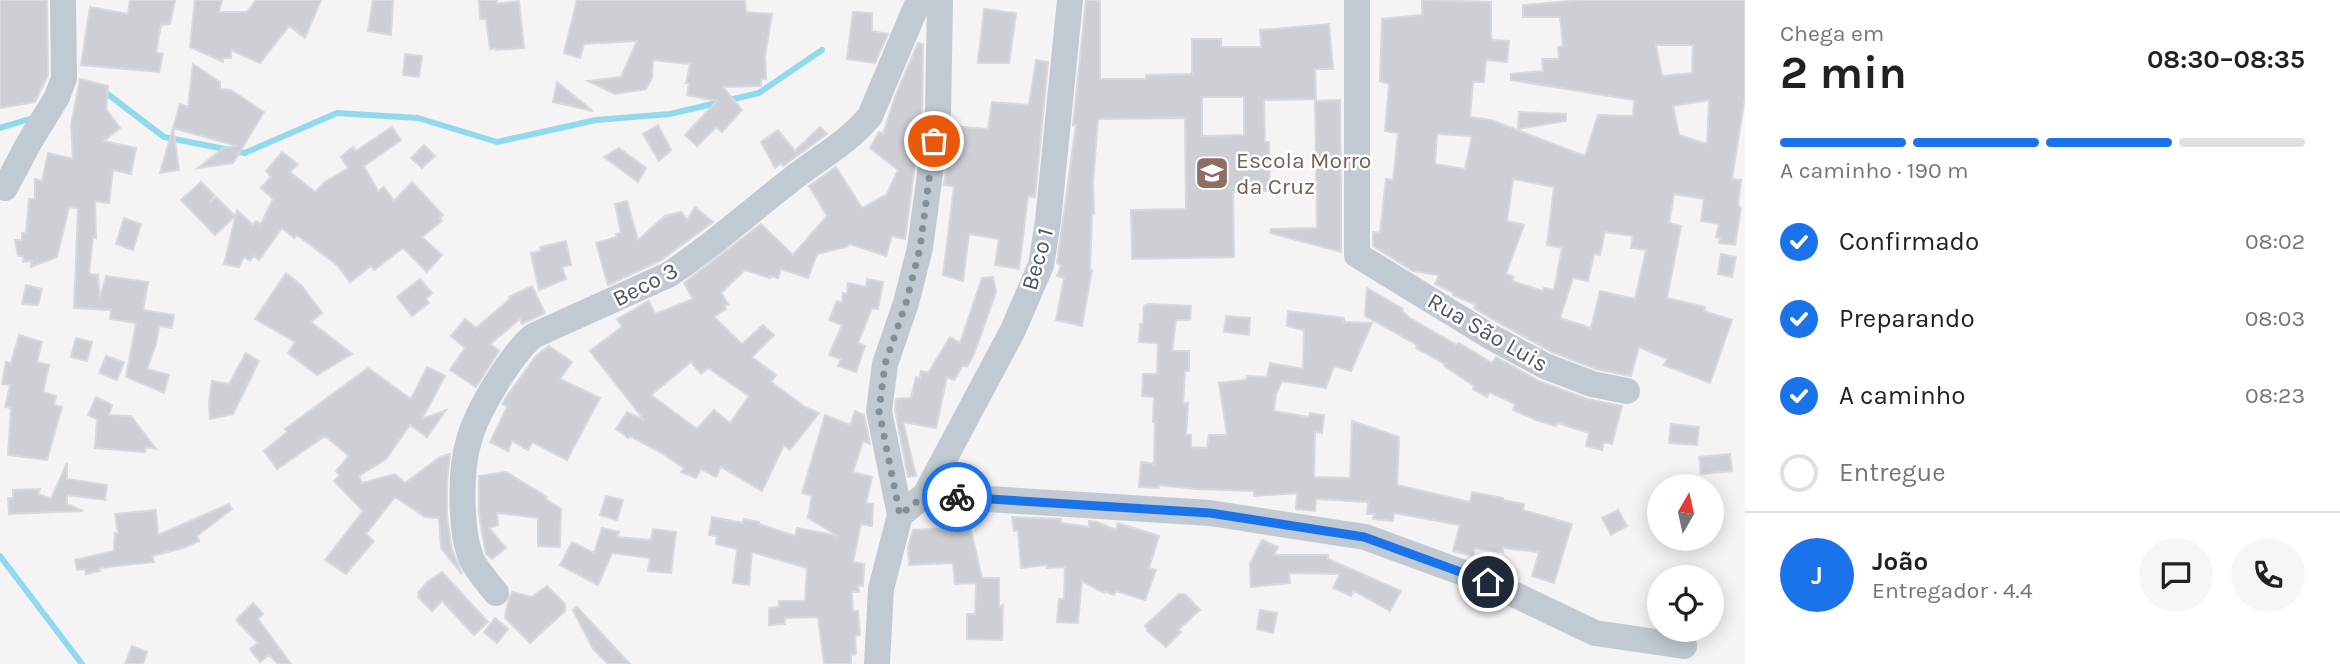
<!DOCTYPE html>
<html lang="pt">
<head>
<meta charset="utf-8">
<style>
	:root { --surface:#fff; --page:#f6f6f6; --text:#202124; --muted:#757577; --line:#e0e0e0; --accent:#1a73e8 }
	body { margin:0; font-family:Karla,sans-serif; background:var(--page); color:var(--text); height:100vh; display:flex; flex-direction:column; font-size:26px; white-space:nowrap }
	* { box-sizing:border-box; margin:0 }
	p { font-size:23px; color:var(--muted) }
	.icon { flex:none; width:38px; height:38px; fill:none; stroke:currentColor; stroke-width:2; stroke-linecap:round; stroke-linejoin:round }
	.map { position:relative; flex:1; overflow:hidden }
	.details { display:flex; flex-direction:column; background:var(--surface); width:595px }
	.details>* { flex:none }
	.needle { width:46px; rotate:9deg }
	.controls { position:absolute; left:1647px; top:474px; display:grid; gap:14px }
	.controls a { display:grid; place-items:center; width:77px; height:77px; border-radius:50%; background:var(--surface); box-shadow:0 4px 18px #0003; font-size:35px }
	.pin { position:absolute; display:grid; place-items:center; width:60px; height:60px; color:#fff; margin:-30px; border:4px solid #fff; border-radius:50%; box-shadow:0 2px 7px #0007 }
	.courier { position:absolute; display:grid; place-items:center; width:70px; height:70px; margin:-35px; border:5px solid #1a73e8; border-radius:50%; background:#fff; color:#222; box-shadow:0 2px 9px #0007 }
	.head em { font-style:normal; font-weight:700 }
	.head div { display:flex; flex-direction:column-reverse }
	.head { display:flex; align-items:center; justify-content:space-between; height:119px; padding:0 35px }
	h1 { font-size:46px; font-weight:700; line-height:52px }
	.bar { display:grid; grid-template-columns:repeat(4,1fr); gap:10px 7px; align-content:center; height:84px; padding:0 35px }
	.bar i { height:9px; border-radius:5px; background:var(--line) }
	.bar .selected { background:var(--accent) }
	.bar p { grid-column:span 4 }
	.line { display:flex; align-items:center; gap:18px; padding:0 35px; border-top:2px solid var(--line) }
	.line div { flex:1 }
	.round { display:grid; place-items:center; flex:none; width:74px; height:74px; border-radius:37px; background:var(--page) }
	ol { padding:0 35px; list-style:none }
	li { display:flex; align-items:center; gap:21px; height:77px }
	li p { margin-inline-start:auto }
	li .icon { padding:7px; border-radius:50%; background:var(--accent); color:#fff; stroke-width:4 }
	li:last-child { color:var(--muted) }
	li i { width:38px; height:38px; border:4px solid var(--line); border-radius:50% }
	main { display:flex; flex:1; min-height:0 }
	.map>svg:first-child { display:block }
</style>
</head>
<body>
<main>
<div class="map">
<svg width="1745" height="664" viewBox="0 0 1745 664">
	<rect width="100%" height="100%" fill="#f5f3f3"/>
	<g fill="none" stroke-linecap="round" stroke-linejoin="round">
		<!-- stream -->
		<path stroke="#90daee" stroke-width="6" d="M101,92h4l59,45 81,16 92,-40 81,5 79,24 99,-22 74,-6 89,-21 63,-43
			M0,128l33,-10
			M0,556l82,108"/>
	</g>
	<!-- building -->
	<path fill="#cdcfd5" stroke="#d7d9de" stroke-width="2" fill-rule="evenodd" d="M0,0h47l1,75 -13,27 -35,6z
		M130,0h45l-5,24 -9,1 -5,27 7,2 -4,18 -78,-7 9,-58 38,7z
		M195,0h27l-3,12h28l9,-12h65l-16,38 -16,-12 -29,37 -29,-13v8h-8v4l-33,-15z
		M373,0h20l-2,35 -23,-4z
		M479,0h18v4l22,-3 5,47 -28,2v-2l-6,1 -4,-30h-6z
		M577,0h168l1,12 26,2 -7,42 1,23h-5v7l-38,1 19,23 -20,22 -6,-5 -19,19 -12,-11 32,-34 -30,-6 2,-12h-3l4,-19 -37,-4 -1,18 -6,11 -31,5 -27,-13 33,-4 16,-36 -53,3 -4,14 -16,-5z
		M1086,0h14v79h46v-4l46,-1v-35h29v8h40l-1,-17 69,-6 4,45h-18l1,30 -52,1 1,42h4l1,49 -37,1 1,65 -102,2 -1,-49 55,-1 -1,-91 -87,1 -5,64 1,31h-2l-2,56h2l-10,56 -26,-6 8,-42 -7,-2 4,-11 -4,-2 19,-138h-3zM1202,97h42v38l-42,1z
		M1422,0l69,2v35l2,3 16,1 -2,21 -21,-2 -2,22h-11l-3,35 21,3 94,36 13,-41 35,1 1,-16 -123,-20v-6l32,-3 -1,-12h17l-1,-12 5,-1 -3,-29h-37v-12l60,-5h162v96l-13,83 9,1 -3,25 3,3 -6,37 -16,-2 1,-5 -4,-1 3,-13 -18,-3 3,-22 -30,-5 -5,29 12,3 -14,72 38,9 -1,4 28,9 -22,63 -46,-18 3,-6 -28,-12 -8,29 -35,-7 -44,-17 -53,-29 -25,-15 2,-3 -23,-10 1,-2 -19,-9 4,-9 -26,-4 -40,-25v-14l7,1 6,-54 7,1 5,-47 -13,-2 4,-47 -9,-3 2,-62 40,-4zM1656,45h37l-1,28 -30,3zM1709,100l-2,44 -28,-9 -6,-29zM1437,134l35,2 -7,33 -30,-5zM1513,179l41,8 -7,58 15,3 -8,42 -10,-2 -1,3 -31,-10 2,-4 -8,-3 18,-49 -17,-4zM1605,232l28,4 -2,12 15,2 -11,49 -35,-8 -9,37 -31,-10 13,-40 15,3 6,-27 6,1z
		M984,9l32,4 -7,50h-31z
		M853,12l19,1v18l16,3 -13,29 -28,-4z
		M918,43l5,1 -1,69 -17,126 -13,-3 -6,20 -36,-12 -4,3 -29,7 -9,24 -27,-9 -3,9 -8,-2v2l-25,-8 -24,23 7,11 -4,2 2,3 -12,8 28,27 21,-19 11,10 -22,22 24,18 -5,7 34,25 14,6 -29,37 -6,-5 -22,46 -41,-24 -5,10 -15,-8 -5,9 -15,-6 3,-4 -24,-16 -30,-16 -2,2 -12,-9 11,-17 17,8 -54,-69 32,-24 -5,-8 32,-18 6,13 38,-15 -9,-16 77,-59 32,31 34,-39 -18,-30 27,-19 26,41 25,-14 11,-24 -28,-22 9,-16 4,2 12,-37zM691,362l10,12 7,-6 41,28 -19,27 -16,-13 -17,19 -46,-34z
		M405,54l17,2 -3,21 -16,-2z
		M1036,60l12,2 -13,135 -7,-1 -9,73 -24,-4 4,-26 -30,-5 -6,47 -20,-6 11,-89 -10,-1 8,-59 36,3 4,-27 37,3z
		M193,64l27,18v7l11,1 33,22 -31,51 -35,5 25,-20 14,-2 -64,-18 6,42 -19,3 20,-69 8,3z
		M80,79l28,7 -2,23 14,19 -16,13 32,7 -5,26 -18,-4 -4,33 -14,-2 1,37 -3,-1 -4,37 9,1 2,22 6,-21 42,6 -5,28 31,5 -2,13 -13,-2 -3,18 -9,25 22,6 -5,18 -38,-16 10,-54 -26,-4 1,-9 -37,-2 4,-100 -9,-1 -12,50 -26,10 1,-6 -9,1v-6h-5l-3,-16h7v-7h4l3,-34h6v-20l7,2 6,-28 25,6 -2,-34z
		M557,82l36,29 -40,-9z
		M1340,100l1,93v59l-71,-19 1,-4 46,-1 -2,-127z
		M1519,112l47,2v7l-48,8z
		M658,125l13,25 -12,11 -16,-27z
		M392,127l9,13 -37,26 14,25 6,-4 10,14 18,-19 31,33 -4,3 3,3 -20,16 20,18 -15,17 -24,-24 -29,22 -3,-4 -21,16 -13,-17 -40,-30 -3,3 -12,-10 -23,32 -5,-4 -4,5 -6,-4 -5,10 -15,-3 13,-54 16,15 3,-4 5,3 12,-25 -12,-11 10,-11 -5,-6 16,-19 16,12 -8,8 25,20 10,-10 23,-14 -7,-11 12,-10 3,4z
		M820,127l7,7 -44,32 -2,-3 -6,5 -14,-26 17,-12 17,21z
		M424,145l11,11 -13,12 -11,-10z
		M619,148l27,20 -8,14 -34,-25z
		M201,182l13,13 -5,8 7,-6 19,19 -20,19 -34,-35z
		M627,201l11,39 27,-24 16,-4 6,8 8,-13 18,15 -53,39 -52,24 -12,-42 21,-6 -1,-3 5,-1 -6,-29z
		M124,218l17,6 -8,26 -17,-6z
		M566,241l5,24 -9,2 4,12 -27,11 -8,-37 10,-2 -1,-4z
		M1721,254l15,3 -4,20 -14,-3z
		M286,273l16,13 20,27 -11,9 41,32 -35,21 -29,-22 7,-11 -40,-23z
		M993,277l3,15 -22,62 -7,13 -4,-2 -9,15 -7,-3 -11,51 -33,-6 13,54 -8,1 -13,-67 1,-11 15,-1 5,-21 4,1 1,-7 7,2 22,-36 10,6 22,-65z
		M420,279l12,14 -6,6 3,4 -17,13 -15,-19z
		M867,279l16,3 -5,27 -6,-1 -14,35 7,3 -9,26 -18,-6 3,-7 -12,-4 13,-30 -13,-5 8,-19 5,2 1,-10 4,1 1,-11 18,4z
		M26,285l16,4 -4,16 -16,-1z
		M532,286l13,27 -23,11 -2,-5 -30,25 9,7 -23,36 -26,-17 15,-22 -14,-12 14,-17 11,9 34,-29 -1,-2z
		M1367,288l36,21 -1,2 8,7 47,27 2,-2 33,20 4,-6 43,24 48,18 35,7 -10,38 -8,-2 -2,8 -16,-4 3,-13 -31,-10 -2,3 -20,-6 -23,-10 2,-6 -26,-12 -2,5 -14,-8 1,-3 -30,-20 1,-2 -29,-16 1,-3 -52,-29z
		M1148,304l43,2 -1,14h-14l-4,31h17v20h-4l-2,32h5l-2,32h5v12l16,1 2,-13h18l-8,-52 27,-3 1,-4 20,1 3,-14 33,6 1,-39 -17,-4 1,-15 56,7v4l28,1 -21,48 -17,-5 -8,22 -44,-7 -6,13 -2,17 35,6 1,-4 14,2 -2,18 -7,-1 -1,45 36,1 2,-57 47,16 -2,48 73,17 2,-10 31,6v2l21,4 -1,6 49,14 -18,59 -22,-7 7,-24 -36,-4v4l-28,-4 -2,8 -20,-5 7,-26 -66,-12 -1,8 -20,-2 1,-5h-7l1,-12 -52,-3 -1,12 -19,-2 1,-16 -43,3v-5l-58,-2 -37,-4v3l-20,-1 2,-25 13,2 1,-42h-2l1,-25 -12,-1 1,-22h14l1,-31 -19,-1 1,-18h3l1,-18z
		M1226,316l24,2 -1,17 -25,-3z
		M19,335l23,7 -5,20 12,3 -6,27 13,4 -2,9 8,2 -15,53 -39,-5 3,-47 -6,-1 5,-22 -8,-1 4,-22 5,1z
		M76,338l16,4 -5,19 -16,-4z
		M549,346l23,16 -12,17 40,19 -33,62 -35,-18 -4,8 -16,-9 -4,10 -18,-9 17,-35 -5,-3 7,-11 27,-37z
		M246,353l13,8 -26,53 -23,5 -1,-17 3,-21 17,3z
		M106,356l18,6 -7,18 -18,-7z
		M427,367l18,9 -23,43 24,-9 -19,27 -17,-12 -24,34 -27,17 3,7 33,-9 10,9 35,-26 10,-3 -3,29v34l5,33 10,24 -21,-26 -2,-30 -14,-1 -30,-20 -29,37 8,7 -28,33 -21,-14 38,-49 -29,-30 6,-6 -4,-4 13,-15 -24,-20 -48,33 -13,-18 23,-19 -2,-3 83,-61 43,31z
		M96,397l16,8 -3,10 22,1 25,33 -10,-2 -1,5 -50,-4 2,-29 -9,-4z
		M855,411l9,4 6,29 -7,-3 -10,31 19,5 -6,26 7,1 -1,22 -11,-2 -8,38 11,2 -1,22 -5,-1 1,7h-7l1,19h5l2,24 -5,1 1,18 -5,1v9h-27l-6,-47 -33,1v6l-16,1v-17l10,-1v-6h26l2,-33 -55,-16 -3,33 -16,-2 4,-34 -21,-5 1,-8 -8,-1 3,-18 31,6 1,-4 15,3v2l36,12 2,-8 41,8 -30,-18 4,-22 -10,-3 23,-78 25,10z
		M1671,424l28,3 -2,18 -28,-2z
		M1730,454l2,17 -31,3 -2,-17z
		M67,463v16l40,6 -2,15 -38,-5v9l16,7 -74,3 -1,-16h5v-8l27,-1 -2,5 13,5z
		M506,472l41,25 -1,2 15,10 -1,38 -22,-1v-28l-41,-5 1,12 -9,3 17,20 -14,11 -6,-5 -7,-39v-39z
		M606,496l17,4 -6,20 -17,-5z
		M229,504l3,5 -35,27 2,5 -16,7 -31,8 2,6 -55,6 1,3 -14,3 -1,-5 -8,1 -2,-10 39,-9 1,-18h3l-3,-19 41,-4 2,25z
		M1618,510l9,16 -16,9 -9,-17z
		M962,513h5l15,65h17v29l4,-2 -1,35 -35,-1v-25h8l1,-31 -21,1 -2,-21 -44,2 -1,-18 5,-17 34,-2 -3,-11z
		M1012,517l49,2v4l28,4v-6l8,1 19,8 2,-7 41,13 -10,32 7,2 -11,30 -29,-9 -2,4 -9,-4 -1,2 -22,-12 -4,42 -21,-1 2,-23h5l1,-32 -18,1v-3l-26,3 -3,-37h-4z
		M602,528l17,4 -2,5 34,3 2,-11 23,3 -5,41 -23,-2 2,-13 -38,-5 -14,32 -38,-20 12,-23 22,11z
		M1262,540l16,7 -4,8h54v4l73,32 -11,20 -36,-20 -3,5 -18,-8 7,-14 -51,-1 1,10 -39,4 -1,-23z
		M442,572l46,50 -14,13 -32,-34 -10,10 -14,-14 2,-2 -2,-2 9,-11z
		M547,586l18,18v7l-35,32 -25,-25 3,-16 4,-10 20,5z
		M1179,594l7,1 14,15 -22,20 3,2 -15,15 -19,-16 1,-2 -3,-3z
		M253,603l10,11 -5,5 33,45h-13l-9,-9 -9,7 -10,-13 8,-6 -22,-23z
		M577,607l53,57h-22l-15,-15 -20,-39z
		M1260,610l17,3 -4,20 -16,-4z
		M495,618l13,11 -11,14 -13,-11z
		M132,646l15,6 -4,12h-18z"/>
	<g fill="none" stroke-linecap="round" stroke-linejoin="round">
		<!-- minor -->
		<path stroke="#c1cad2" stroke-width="26" d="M1357,0v255l134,82 54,29 47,18 35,7
			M5,188l25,-47 27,-44 7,-19 -1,-78
			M925,495l88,-165 28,-65 7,-44 22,-221
			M900,515l25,-20 285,18 155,24 123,45 107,51 89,13
			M496,593c-8,-11 -20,-23 -25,-35 -11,-29 -11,-88 -2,-118 8,-29 41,-84 64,-104l135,-61c42,-27 79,-61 119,-92 28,-23 59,-38 83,-67l49,-116
			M877,664l4,-75 19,-74 -21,-104 6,-47 21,-61 14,-55 18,-134 2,-114"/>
	</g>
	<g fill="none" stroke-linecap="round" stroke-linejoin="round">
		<!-- done -->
		<path stroke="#868d94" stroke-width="7" stroke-dasharray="0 12.6" d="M934,141l-14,107 -14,55 -21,61 -6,47 21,104 25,-20 32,2"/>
		<!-- route -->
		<path stroke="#1a73e8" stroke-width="9" d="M957,497l253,16 154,24 124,45"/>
	</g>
	<!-- icons -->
	<defs>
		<g id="school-square" transform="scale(1.75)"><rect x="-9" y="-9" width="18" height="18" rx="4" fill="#8d6e63" stroke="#fff"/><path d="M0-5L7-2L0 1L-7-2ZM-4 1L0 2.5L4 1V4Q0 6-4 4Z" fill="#fff"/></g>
	</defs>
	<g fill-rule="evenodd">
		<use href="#school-square" x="1212" y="173"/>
	</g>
	<g text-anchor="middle" stroke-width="5" stroke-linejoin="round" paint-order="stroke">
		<!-- education labels -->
		<g font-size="23" fill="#785e54" stroke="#fff" text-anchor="start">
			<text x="1236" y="168">Escola Morro<tspan x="1236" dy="26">da Cruz</tspan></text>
		</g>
		<!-- street labels -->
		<g font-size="23" fill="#4a5661" stroke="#fff">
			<text transform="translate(1037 259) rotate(-74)" y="8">Beco 1</text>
			<text transform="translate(645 284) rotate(-27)" y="8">Beco 3</text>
			<text transform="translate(1488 332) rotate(30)" y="8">Rua São Luis</text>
		</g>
	</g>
</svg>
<div class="controls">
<a><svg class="needle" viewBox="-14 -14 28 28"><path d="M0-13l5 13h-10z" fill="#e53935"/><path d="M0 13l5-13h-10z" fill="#757577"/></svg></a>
<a><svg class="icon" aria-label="locate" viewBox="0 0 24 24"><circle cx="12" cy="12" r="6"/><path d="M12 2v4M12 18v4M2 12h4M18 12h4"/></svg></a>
</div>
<div class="pin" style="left:934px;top:141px;background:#ea580c"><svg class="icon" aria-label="bag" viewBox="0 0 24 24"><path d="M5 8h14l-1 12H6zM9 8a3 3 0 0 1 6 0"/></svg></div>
<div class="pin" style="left:1488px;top:582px;background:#1f2937"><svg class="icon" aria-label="home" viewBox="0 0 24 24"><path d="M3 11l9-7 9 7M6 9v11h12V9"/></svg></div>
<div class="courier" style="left:957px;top:497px"><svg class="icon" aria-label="bike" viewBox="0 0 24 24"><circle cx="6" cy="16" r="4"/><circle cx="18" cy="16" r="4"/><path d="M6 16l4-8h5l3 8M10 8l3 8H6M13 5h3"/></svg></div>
</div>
<section class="details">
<div class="head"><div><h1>2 min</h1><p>Chega em</p></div><em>08:30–08:35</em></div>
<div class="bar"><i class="selected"></i><i class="selected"></i><i class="selected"></i><i></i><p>A caminho · 190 m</p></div>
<ol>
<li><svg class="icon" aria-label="check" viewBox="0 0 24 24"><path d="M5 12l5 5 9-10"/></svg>Confirmado<p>08:02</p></li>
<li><svg class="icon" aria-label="check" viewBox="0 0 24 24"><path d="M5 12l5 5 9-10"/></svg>Preparando<p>08:03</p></li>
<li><svg class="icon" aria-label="check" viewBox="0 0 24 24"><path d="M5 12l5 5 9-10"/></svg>A caminho<p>08:23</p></li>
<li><i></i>Entregue</li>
</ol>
<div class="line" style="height:126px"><b class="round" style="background:var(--accent);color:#fff">J</b><div><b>João</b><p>Entregador · 4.4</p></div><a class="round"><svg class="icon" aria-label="chat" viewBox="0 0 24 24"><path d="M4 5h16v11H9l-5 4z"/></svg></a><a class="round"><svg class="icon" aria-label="phone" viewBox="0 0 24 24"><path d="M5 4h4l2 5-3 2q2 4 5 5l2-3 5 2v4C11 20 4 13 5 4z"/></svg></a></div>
</section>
</main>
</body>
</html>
